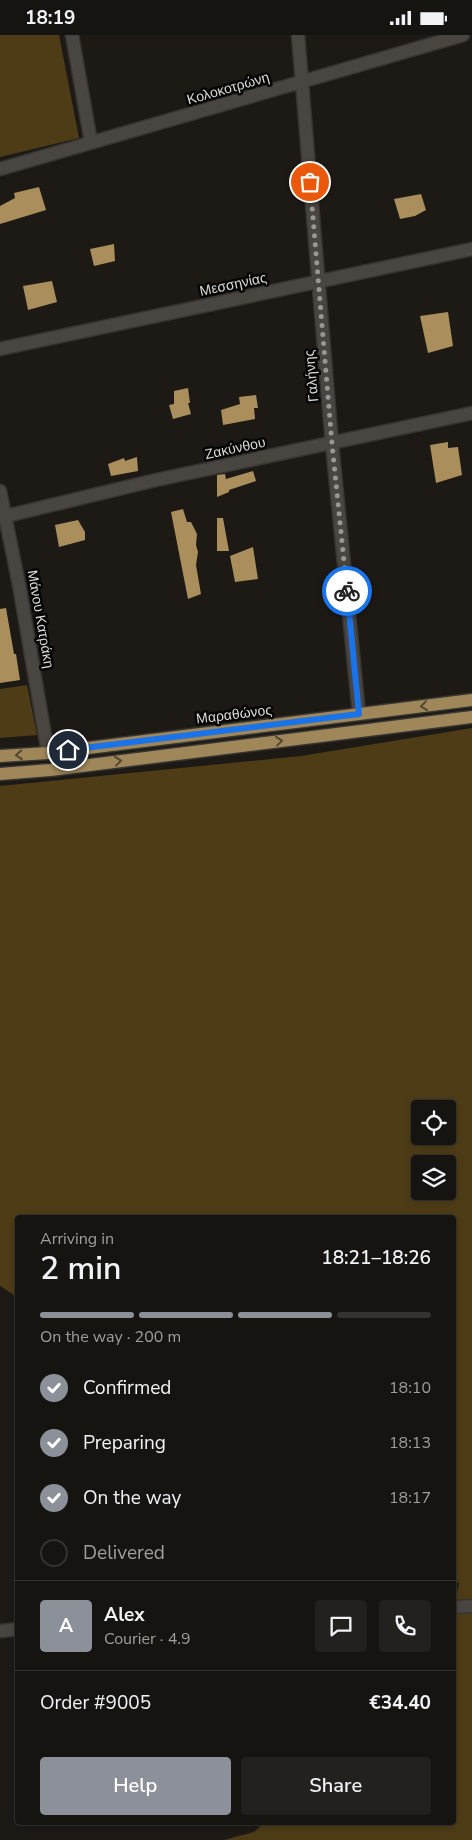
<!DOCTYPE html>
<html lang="en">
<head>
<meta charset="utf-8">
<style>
	:root { --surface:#161410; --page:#23211e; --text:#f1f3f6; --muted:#9e9e9f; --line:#353330; --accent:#8c9099 }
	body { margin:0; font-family:"Nunito Sans",sans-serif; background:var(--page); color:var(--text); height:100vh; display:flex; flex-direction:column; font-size:19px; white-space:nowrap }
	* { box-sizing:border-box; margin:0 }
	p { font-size:16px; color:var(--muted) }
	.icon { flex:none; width:28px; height:28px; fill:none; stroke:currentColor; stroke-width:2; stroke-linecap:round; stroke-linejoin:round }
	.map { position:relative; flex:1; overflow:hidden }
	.side { position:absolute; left:15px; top:1180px; width:441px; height:610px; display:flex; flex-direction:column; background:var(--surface); border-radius:5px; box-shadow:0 2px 8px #0003,0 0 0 1px var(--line) }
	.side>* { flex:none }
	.controls { position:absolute; left:411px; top:1065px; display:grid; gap:10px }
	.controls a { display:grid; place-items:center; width:45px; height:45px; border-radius:5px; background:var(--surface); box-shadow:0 2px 8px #0003,0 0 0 1px var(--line); font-size:25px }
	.pin { position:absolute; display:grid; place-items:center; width:42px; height:42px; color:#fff; margin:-21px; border:2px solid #fff; border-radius:50%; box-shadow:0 1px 5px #0007 }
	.courier { position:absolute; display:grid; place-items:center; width:50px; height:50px; margin:-25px; border:4px solid #1a73e8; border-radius:50%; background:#fff; color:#222; box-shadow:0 1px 6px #0007 }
	.summary em { font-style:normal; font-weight:600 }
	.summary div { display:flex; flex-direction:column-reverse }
	.summary { display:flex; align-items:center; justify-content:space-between; height:85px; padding:0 25px }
	h1 { font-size:32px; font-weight:600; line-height:38px }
	.bar { display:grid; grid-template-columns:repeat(4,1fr); gap:8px 5px; align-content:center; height:60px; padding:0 25px }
	.bar i { height:6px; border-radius:4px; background:var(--line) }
	.bar .current { background:var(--accent) }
	.bar p { grid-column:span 4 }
	.line { display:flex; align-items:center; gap:12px; padding:0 25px; border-top:1px solid var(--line) }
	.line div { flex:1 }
	.round { display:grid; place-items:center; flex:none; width:52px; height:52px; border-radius:5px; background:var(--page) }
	ol { padding:0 25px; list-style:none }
	li { display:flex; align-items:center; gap:15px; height:55px }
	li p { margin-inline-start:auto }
	li .icon { padding:5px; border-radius:50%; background:var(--accent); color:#fff; stroke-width:4 }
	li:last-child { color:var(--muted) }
	li i { width:28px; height:28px; border:2px solid var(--line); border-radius:50% }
	.action { display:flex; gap:10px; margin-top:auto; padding:10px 25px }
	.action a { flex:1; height:58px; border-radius:5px; background:var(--accent); color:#fff; font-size:20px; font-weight:600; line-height:58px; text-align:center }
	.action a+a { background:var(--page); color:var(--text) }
	.status { display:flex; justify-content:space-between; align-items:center; height:35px; padding:0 25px; background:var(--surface); direction:ltr }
	.status svg { height:14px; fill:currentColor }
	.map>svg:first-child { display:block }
</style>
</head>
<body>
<div class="status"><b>18:19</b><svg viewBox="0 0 49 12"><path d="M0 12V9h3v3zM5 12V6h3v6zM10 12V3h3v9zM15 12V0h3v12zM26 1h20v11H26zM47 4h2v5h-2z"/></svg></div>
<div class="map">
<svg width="472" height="1805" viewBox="0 0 472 1805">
	<rect width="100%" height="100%" fill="#1d1a16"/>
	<!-- green -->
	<path fill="#4e3c17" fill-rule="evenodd" d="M0,0h59l20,103 -79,19z
		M27,650l10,50 -37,3v-49z
		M472,693v1112h-248l30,-8 10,-9h190v-215l5,-25 -5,-1v-365h-436l-1,80 -17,-11v-500l301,-30zM420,1074h28v27h-28zM420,1129h28v27h-28z"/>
	<!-- building -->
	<path fill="#aa8f5d" d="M39,152l7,23 -46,14v-18l15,-8 -1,-5z
		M421,159l5,16 -11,6 -15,3 -6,-20z
		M114,209l1,17 -21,5 -4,-17z
		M52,246l5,21 -29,8 -5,-24z
		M448,277l5,34 -25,7 -8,-37z
		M188,353l2,15h-2l3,11 -18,5 -4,-14 5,-1v-13z
		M256,360l2,13h-4l1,11 -32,6 -2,-15 19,-6 -1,-7z
		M448,407v6l10,-1 4,28 -26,8 -6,-38z
		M137,422l1,14 -27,5 -3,-12 16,-6 1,3z
		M253,436l3,10 -27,9v2l-12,5v-22l8,-1 1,5z
		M183,474l4,13h4l6,12 -1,11 2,7 -2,13 5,29 -13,5 -17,-87z
		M217,483h6l6,33h-12z
		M78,485l7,12v8l-26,7 -4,-22z
		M253,512l5,32 -23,3 -5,-26z
		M6,573l8,46h2l4,26 -20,3v-74z"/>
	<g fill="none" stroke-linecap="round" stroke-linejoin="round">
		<!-- minor casing -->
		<g stroke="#363532" stroke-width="15">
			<path id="minor" d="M72,0l19,107
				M298,0l34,409 27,270
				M0,134l463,-134
				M0,314l472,-100
				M0,456l19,94 29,168
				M6,481l150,-36 316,-67
				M454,1572l18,-1
				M0,1596l18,-2"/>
		</g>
		<!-- major casing -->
		<g stroke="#363532" stroke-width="15">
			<path id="major" d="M0,721l48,-3 424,-53
				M0,739l50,-4 422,-53"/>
		</g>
		<!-- minor -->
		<use href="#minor" stroke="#494641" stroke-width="12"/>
		<!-- major -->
		<use href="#major" stroke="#9f8759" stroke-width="12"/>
	</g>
	<!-- one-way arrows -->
	<defs><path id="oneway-chevron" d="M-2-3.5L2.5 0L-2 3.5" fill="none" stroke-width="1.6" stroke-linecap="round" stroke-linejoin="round" transform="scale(1.25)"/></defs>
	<g stroke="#52462f">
		<use href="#oneway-chevron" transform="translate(424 671) rotate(173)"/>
		<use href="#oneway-chevron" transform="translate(279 706) rotate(-7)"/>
		<use href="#oneway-chevron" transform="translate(19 720) rotate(176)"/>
		<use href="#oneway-chevron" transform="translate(118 726) rotate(-7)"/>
	</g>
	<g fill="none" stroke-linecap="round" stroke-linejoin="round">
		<!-- done -->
		<path stroke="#989793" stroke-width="5" stroke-dasharray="0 9" d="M310,147l22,262 15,147"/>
		<!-- route -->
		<path stroke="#1a73e8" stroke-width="6" d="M68,715l291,-36 -12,-123"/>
	</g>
	<g text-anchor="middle" stroke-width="5" stroke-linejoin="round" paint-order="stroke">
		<!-- street labels -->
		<g font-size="14" fill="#dbdad7" stroke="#060605">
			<text transform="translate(228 53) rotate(-16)" y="5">Κολοκοτρώνη</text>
			<text transform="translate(233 249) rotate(-12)" y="5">Μεσσηνίας</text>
			<text transform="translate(311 341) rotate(-95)" y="5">Γαλήνης</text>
			<text transform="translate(235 413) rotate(-12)" y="5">Ζακύνθου</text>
			<text transform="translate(41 584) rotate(80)" y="5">Μάνου Κατράκη</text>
			<text transform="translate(234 679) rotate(-7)" y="5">Μαραθώνος</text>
		</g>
	</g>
</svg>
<div class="controls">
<a><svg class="icon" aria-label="locate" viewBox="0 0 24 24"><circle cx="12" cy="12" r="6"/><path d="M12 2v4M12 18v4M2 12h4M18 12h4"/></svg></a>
<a><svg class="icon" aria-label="layers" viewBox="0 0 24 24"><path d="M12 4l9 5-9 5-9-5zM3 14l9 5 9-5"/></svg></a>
</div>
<div class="pin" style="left:310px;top:147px;background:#ea580c"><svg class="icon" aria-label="bag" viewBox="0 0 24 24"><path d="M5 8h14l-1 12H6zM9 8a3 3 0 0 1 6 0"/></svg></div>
<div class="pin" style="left:68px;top:715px;background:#1f2937"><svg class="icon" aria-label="home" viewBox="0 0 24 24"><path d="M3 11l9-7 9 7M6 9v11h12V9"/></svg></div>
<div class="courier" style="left:347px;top:556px"><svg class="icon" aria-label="bike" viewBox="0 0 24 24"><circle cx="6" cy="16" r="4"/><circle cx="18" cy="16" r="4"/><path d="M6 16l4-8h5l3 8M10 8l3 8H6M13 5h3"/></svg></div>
<section class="side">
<div class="summary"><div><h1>2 min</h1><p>Arriving in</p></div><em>18:21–18:26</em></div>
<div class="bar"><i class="current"></i><i class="current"></i><i class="current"></i><i></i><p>On the way · 200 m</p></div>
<ol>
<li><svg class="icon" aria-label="check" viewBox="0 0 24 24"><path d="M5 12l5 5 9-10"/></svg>Confirmed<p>18:10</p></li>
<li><svg class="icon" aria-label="check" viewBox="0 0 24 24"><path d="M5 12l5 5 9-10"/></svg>Preparing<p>18:13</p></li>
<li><svg class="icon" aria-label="check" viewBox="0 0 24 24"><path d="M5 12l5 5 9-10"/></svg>On the way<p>18:17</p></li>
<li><i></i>Delivered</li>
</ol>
<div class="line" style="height:90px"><b class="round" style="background:var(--accent);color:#fff">A</b><div><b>Alex</b><p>Courier · 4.9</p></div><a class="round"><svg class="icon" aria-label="chat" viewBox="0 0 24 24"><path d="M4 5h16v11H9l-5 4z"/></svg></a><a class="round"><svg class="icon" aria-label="phone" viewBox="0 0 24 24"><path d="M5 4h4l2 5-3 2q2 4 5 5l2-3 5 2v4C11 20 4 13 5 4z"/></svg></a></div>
<div class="line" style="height:65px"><div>Order #9005</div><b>€34.40</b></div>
<div class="action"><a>Help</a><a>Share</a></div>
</section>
</div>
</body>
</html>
